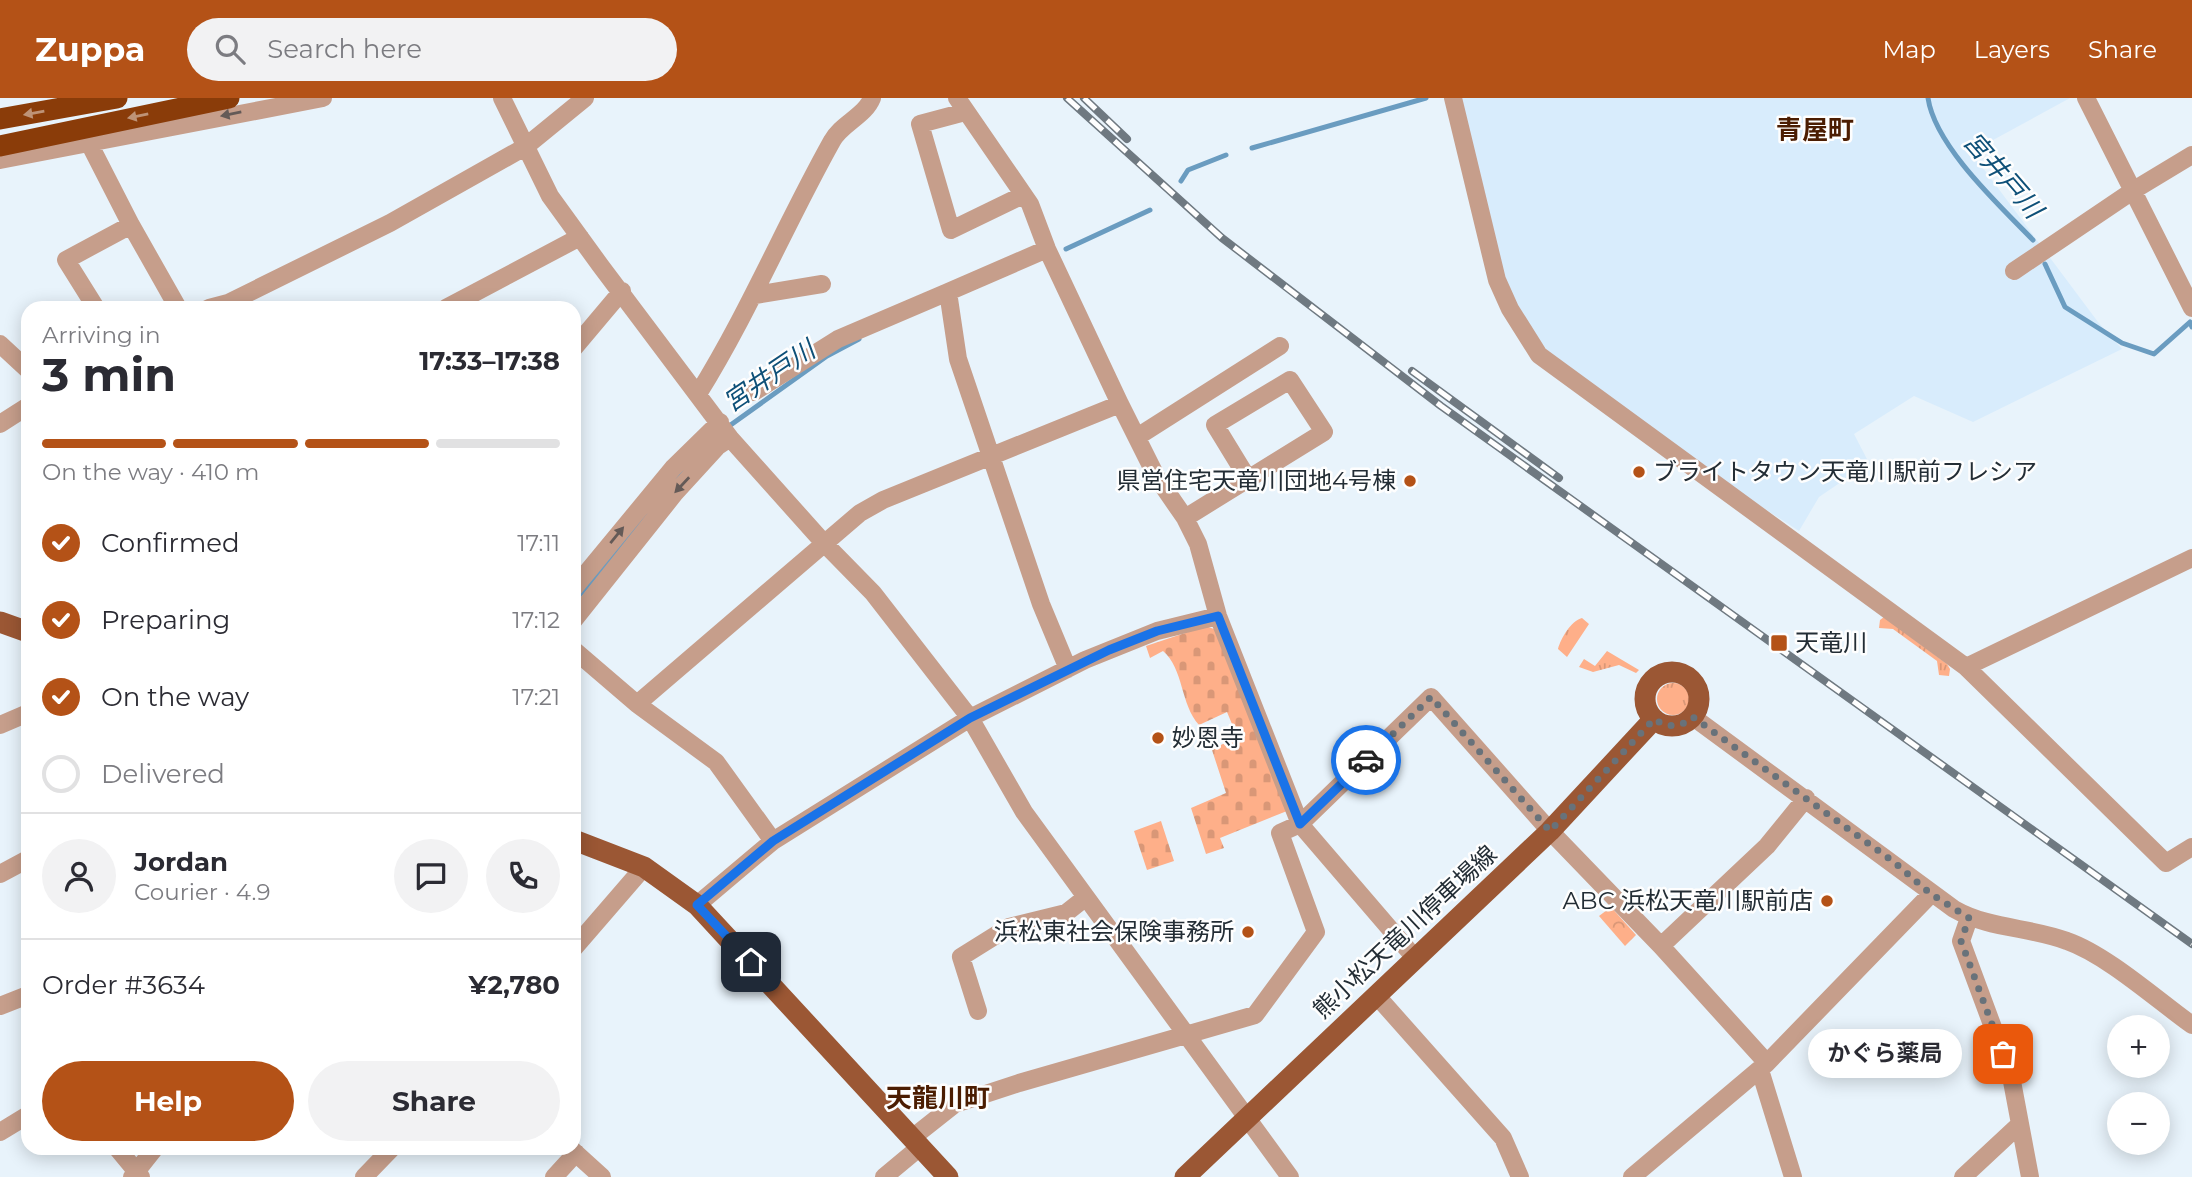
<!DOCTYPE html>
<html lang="en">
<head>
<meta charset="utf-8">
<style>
	:root { --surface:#fff; --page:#f2f2f3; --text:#2b2b33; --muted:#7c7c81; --line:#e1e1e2; --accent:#b45217 }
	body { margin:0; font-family:Montserrat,"Noto Sans JP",sans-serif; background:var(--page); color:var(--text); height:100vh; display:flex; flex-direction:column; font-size:26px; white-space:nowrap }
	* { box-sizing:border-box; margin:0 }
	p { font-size:23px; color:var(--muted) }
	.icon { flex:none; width:38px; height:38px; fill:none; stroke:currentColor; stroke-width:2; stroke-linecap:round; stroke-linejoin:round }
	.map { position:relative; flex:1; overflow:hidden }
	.details { position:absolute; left:21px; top:203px; width:560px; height:854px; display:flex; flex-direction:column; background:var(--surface); border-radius:21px; box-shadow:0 4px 18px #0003 }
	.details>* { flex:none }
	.tools { position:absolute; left:2107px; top:917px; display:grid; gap:14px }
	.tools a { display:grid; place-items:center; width:63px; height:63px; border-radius:50%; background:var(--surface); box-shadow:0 4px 18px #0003; font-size:35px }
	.pin { position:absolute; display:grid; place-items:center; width:60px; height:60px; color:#fff; margin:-30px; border-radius:14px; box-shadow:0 4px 10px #0006 }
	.courier { position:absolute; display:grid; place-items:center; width:70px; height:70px; margin:-35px; border:5px solid #1a73e8; border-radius:50%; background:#fff; color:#222; box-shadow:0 2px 9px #0007 }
	.bubble { position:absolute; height:49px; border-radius:24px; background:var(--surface); box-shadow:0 4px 18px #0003; font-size:23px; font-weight:700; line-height:49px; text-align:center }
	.headline em { font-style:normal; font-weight:700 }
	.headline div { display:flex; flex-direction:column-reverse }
	.headline { display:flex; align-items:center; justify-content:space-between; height:119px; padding:0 21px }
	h1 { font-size:46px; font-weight:700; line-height:52px }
	.bar { display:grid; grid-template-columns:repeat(4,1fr); gap:10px 7px; align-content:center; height:84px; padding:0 21px }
	.bar i { height:9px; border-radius:5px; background:var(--line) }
	.bar .selected { background:var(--accent) }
	.bar p { grid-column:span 4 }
	.line { display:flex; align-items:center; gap:18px; padding:0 21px; border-top:2px solid var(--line) }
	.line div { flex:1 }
	.round { display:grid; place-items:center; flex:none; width:74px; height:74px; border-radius:37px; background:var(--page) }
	ol { padding:0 21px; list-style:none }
	li { display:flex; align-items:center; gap:21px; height:77px }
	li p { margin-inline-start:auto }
	li .icon { padding:7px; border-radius:50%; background:var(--accent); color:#fff; stroke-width:4 }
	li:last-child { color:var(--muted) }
	li i { width:38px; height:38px; border:4px solid var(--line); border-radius:50% }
	.button { display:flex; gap:14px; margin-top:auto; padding:14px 21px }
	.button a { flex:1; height:80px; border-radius:42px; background:var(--accent); color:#fff; font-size:28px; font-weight:700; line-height:80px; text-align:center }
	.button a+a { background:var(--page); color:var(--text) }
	header { display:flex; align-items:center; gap:42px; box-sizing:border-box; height:98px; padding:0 35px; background:var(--accent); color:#fff }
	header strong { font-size:33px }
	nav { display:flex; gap:38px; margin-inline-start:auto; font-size:24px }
	.search { width:490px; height:63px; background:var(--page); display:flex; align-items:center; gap:18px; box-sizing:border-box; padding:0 24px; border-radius:38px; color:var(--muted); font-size:26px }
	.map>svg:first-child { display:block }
</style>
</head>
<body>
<header>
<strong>Zuppa</strong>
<div class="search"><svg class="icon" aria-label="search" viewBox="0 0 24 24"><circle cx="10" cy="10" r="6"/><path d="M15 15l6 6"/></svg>Search here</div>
<nav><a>Map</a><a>Layers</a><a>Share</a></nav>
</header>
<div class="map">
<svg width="2192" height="1079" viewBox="0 0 2192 1079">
	<defs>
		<pattern id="grass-tufts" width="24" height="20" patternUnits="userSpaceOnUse" patternTransform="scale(1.75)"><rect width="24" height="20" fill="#feaf89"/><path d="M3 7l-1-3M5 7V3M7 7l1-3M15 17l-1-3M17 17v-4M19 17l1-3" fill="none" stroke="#d99777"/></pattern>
		<pattern id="cemetery-stones" width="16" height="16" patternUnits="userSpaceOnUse" patternTransform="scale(1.75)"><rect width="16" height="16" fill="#feaf89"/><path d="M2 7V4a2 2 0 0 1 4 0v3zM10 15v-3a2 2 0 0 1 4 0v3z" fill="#d99777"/></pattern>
		<pattern id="park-crowns" width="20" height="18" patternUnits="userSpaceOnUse" patternTransform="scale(1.75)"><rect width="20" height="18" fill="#feaf89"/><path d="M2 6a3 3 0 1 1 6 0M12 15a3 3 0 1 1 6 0" fill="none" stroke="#d99777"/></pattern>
	</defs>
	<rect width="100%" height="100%" fill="#e8f3fb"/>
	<!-- built -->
	<path fill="#d8ecfc" d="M1459,0h611l-99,54 127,170 24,27 -149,73 -59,-26 -60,38 15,29 -50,34 -20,34 -57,-37 -195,-144 -25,-34 -17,-30z"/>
	<!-- grass -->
	<path fill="url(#grass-tufts)" d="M1884,519l63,47 3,5 -1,7 -10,-1 -2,-14 -44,-32 -14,-1 1,-8z
		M1582,520l7,6 -22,33 -9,-8c3,-11 13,-28 24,-31z
		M1607,553l32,19 -3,3 -17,-8 -26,7 -14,-5 5,-8 11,7z
		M1657 601a16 16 0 1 1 32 0a16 16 0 1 1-32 0Z"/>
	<!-- cemetery -->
	<path fill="url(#cemetery-stones)" d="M1206,528l13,5 68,180 -67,27 4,10 -18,6 -15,-46 35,-15 -14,-43 25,-14 -10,-24 -28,13c-19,-21 -15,-56 -36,-74l-13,7 -4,-12z
		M1161,723l13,40 -27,9 -13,-39z"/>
	<!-- park -->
	<path fill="url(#park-crowns)" d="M1611,809l25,28 -11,11 -26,-30z"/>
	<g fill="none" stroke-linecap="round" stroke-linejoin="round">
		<!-- stream -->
		<path stroke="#6a9cc0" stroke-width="5" d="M1928,0c7,48 71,107 105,142
			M1252,50l174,-50
			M1181,83l7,-11 38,-15
			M1066,151l84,-39
			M2045,166l20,43 57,36 32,11 36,-32 2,5
			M725,331l102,-73 32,-17
			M669,389l22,-25
			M574,504l87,-105"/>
		<!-- minor -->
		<path stroke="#c69e8b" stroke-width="18" d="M502,0l48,98 50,69 130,173 93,104 50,51 97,125 54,94 266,365
			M957,0l73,106 17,45 73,155 36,72 29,42 13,26 20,72 82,208 115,134
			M1453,0l44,182 13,29 29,46 427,312 200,196 26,-16
			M2086,0l106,210
			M965,14l-45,12 31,106 72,-35
			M89,45l42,82 47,83
			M0,62l323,-62
			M1047,151l-99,43 10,67 83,245 27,65
			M2014,173l120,-81 58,-35
			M755,197l67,-11
			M96,210l-30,-48 65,-35
			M209,210l19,-5 162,-80 135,-76 60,-49
			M446,210l134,-71
			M0,246l28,26
			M574,250l48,-57
			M754,294l84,-53 110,-47
			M698,296c51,-82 87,-169 134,-253 9,-17 33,-25 40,-43
			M0,326l28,-18
			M1137,339l143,-91
			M1185,420l139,-86 -34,-52 -75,45 33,54
			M574,490l99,-120 47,-46
			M574,522l101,-127 43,-47 12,-8
			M574,552l63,54 79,58 57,79 -76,64
			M1966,569l226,-109
			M637,606l223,-191 23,-13 237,-96
			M1693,619l261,192c35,20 76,18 113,32 40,14 90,59 125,84
			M0,627l28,-12
			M773,743l197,-123 115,-58 72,-29 61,-15
			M0,776l28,-15
			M1969,820l-8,23 50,135 19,101
			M1661,848l106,117 164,-169
			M574,850l70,-81
			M1376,897l127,143 17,39
			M0,908l28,-11
			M978,913l-17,-54 48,-30 57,-14 19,-15
			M1760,972l33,107
			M0,1034l28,-17
			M912,1040l43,-34 64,-21 236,-68 61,-83 -36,-99 20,-9 131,-127 119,134 111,115 106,-100 39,-48
			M117,1050l24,29
			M570,1050l32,29
			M132,1079l23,-29
			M364,1079l28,-29
			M554,1079l22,-24
			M884,1079l36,-30
			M1632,1079l135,-114
			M1963,1079l57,-53"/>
		<!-- major -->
		<path stroke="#9b5734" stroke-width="21" d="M0,524l28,10
			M1645 601a27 27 0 1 1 54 0a27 27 0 1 1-54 0Z
			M574,742l70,27 53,38 251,272
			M1185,1079l365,-346 104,-112"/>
		<!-- highway -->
		<path stroke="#8a3c09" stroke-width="21" d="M0,21l117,-21
			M0,48l229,-48"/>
		<!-- rail casing -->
		<g stroke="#6f7981" stroke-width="8">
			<path id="rail" d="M1067,0l155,140 219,168 751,538
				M1084,0l43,41
				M1412,273l147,107"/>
		</g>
		<!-- rail -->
		<use href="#rail" stroke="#fefefe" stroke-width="5" stroke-dasharray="16" stroke-linecap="butt"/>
	</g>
	<!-- one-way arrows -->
	<defs><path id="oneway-solid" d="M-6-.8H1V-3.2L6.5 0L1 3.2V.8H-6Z" transform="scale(1.75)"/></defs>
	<g fill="#be9377">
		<use href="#oneway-solid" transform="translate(34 15) rotate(170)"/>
		<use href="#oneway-solid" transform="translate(138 18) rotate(168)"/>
	</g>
	<g fill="#645a57">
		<use href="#oneway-solid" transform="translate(231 16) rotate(169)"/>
		<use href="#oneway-solid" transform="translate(682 387) rotate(133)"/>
		<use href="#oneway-solid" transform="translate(617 437) rotate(-51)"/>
	</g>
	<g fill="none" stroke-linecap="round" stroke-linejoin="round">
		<!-- done -->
		<path stroke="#68727a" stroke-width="7" stroke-dasharray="0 12.6" d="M1366,662l65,-63 119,134 104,-112c14,9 26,9 39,-2l201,145 37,32 38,24 -8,23 42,113"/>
		<!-- route -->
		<path stroke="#1a73e8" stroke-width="9" d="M751,864l-54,-57 76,-64 197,-123 139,-68 48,-19 61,-15 82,208 66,-64"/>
	</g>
	<!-- markers -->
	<g fill="#b45217" stroke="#fefefe" stroke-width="2.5">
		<circle cx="1639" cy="374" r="7"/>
		<circle cx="1410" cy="383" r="7"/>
		<rect x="1770" y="536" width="18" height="18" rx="3.5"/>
		<circle cx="1158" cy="640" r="7"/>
		<circle cx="1827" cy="803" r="7"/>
		<circle cx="1248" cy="834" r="7"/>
	</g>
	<g text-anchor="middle" stroke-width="5" stroke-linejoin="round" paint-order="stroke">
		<!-- poi labels -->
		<g font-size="24" fill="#232d35" stroke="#fefefe" text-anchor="start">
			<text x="1653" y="382">ブライトタウン天竜川駅前フレシア</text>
			<text x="1396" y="391" text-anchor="end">県営住宅天竜川団地4号棟</text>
			<text x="1795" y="553">天竜川</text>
			<text x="1172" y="648">妙恩寺</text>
			<text x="1813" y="811" text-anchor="end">ABC 浜松天竜川駅前店</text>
			<text x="1234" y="842" text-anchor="end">浜松東社会保険事務所</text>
		</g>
		<!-- street labels -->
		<g font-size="24" fill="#232d35" stroke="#fefefe">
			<text transform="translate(1405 834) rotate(-43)" y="8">熊小松天竜川停車場線</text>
		</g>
		<!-- neighbourhood labels -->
		<g font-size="26" font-weight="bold" fill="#4b1d02" stroke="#fefefe">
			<text x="1815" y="41">青屋町</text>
			<text x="938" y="1009">天龍川町</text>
		</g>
		<!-- water labels -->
		<g font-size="26" font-style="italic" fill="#0e5078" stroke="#fefefe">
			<text transform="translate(2003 77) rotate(49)" y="9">宮井戸川</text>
			<text transform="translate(769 278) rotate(-34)" y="9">宮井戸川</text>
		</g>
	</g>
</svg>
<div class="tools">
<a>+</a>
<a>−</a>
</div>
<div class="pin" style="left:2003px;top:956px;background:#ea580c"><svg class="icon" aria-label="bag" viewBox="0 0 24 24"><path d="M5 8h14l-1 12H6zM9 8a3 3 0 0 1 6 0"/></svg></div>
<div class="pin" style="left:751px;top:864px;background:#1f2937"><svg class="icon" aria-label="home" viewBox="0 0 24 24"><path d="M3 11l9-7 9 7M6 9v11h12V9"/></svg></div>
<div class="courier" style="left:1366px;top:662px"><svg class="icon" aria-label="car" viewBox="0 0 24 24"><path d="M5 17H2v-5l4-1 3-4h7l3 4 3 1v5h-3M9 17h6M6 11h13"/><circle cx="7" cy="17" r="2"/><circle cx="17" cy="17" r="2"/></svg></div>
<div class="bubble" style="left:1808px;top:931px;width:154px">かぐら薬局</div>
<section class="details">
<div class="headline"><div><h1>3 min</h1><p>Arriving in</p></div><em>17:33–17:38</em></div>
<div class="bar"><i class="selected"></i><i class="selected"></i><i class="selected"></i><i></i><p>On the way · 410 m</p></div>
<ol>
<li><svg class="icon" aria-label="check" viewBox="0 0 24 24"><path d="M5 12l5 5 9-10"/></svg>Confirmed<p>17:11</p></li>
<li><svg class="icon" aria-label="check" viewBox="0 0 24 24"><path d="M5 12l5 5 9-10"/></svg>Preparing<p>17:12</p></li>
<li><svg class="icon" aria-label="check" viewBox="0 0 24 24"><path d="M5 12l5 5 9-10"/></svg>On the way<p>17:21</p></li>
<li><i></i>Delivered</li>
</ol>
<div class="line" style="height:126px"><a class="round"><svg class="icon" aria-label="person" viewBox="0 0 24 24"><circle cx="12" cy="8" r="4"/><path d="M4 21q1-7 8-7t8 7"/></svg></a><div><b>Jordan</b><p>Courier · 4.9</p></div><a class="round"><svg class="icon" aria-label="chat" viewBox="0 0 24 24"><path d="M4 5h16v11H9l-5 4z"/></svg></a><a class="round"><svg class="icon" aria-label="phone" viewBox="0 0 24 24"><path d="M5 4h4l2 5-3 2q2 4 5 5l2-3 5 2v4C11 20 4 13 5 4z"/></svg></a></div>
<div class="line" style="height:91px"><div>Order #3634</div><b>¥2,780</b></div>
<div class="button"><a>Help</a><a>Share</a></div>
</section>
</div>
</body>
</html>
